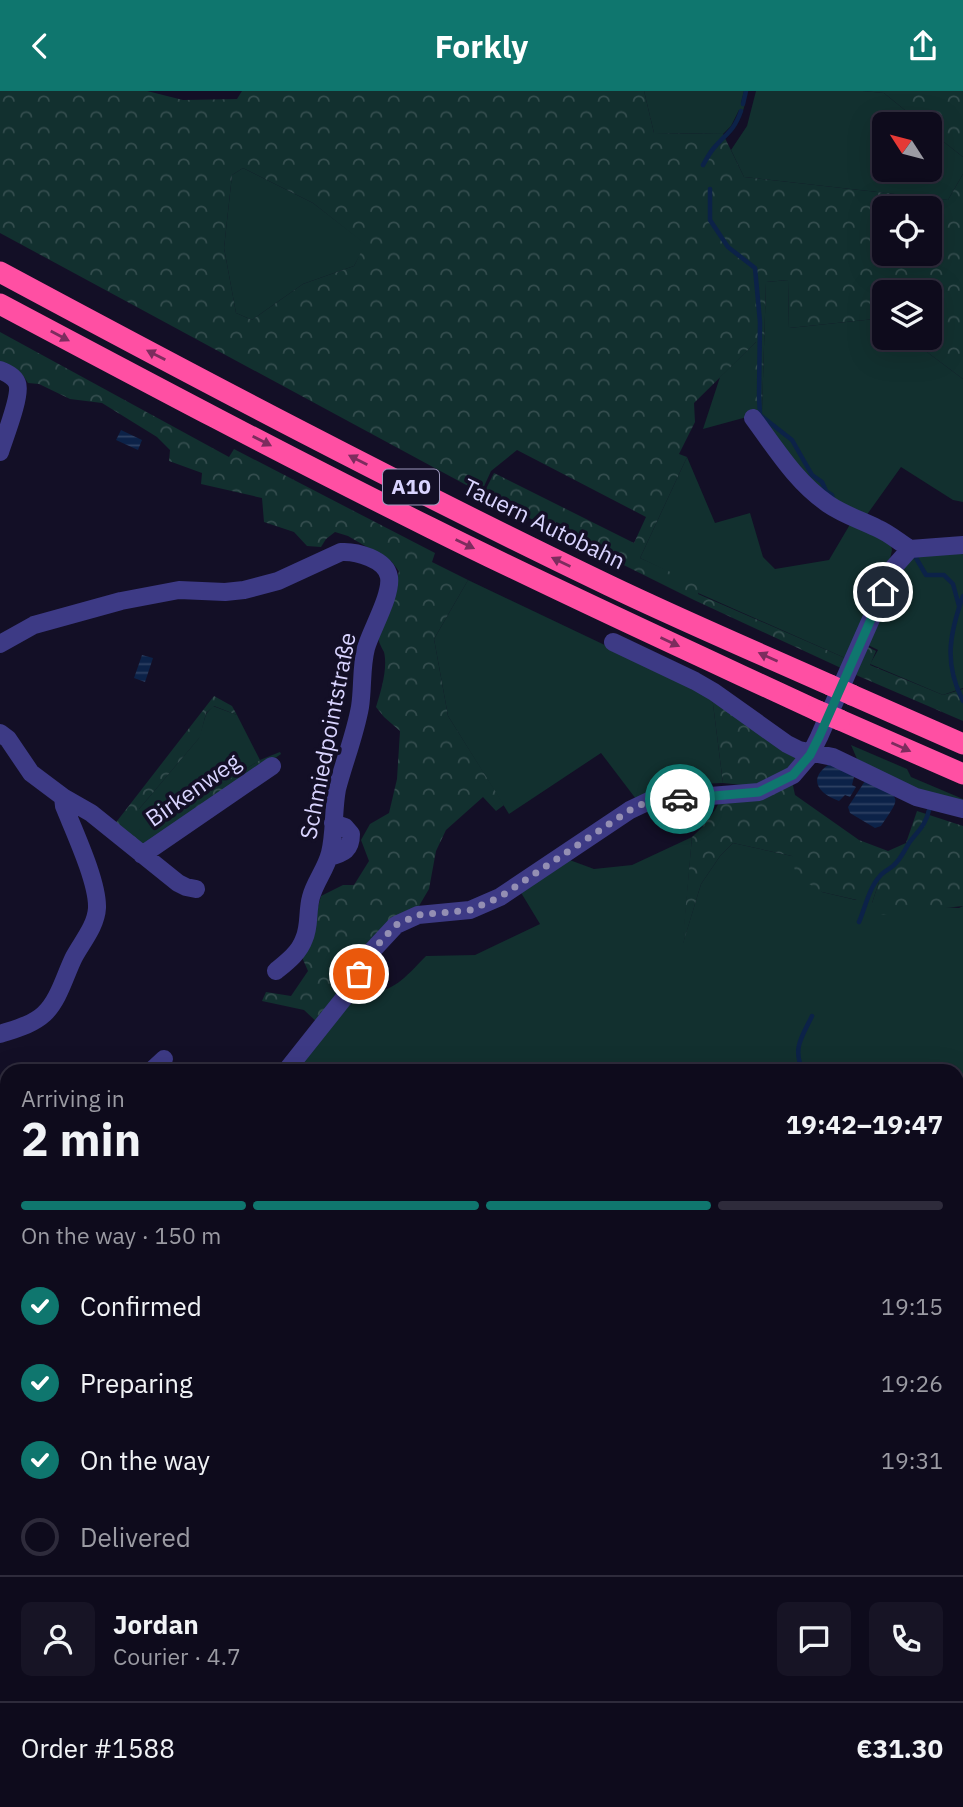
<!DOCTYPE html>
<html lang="en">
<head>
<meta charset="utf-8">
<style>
	:root { --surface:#0e0b1c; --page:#171425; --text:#f1f3f6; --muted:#9b9ba3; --line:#2e2b3b; --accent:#0f766e }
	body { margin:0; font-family:"IBM Plex Sans",sans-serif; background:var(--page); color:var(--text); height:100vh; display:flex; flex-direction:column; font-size:26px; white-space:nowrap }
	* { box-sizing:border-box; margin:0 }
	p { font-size:23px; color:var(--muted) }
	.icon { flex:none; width:38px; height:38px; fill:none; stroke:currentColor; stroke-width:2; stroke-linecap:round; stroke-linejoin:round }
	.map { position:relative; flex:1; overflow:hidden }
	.panel { position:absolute; left:0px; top:973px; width:964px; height:744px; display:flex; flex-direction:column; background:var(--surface); border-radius:21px 21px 0 0; box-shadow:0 7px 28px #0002,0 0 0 2px var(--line) }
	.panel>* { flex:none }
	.needle { width:46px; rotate:306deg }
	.fabs { position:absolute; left:872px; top:21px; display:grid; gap:14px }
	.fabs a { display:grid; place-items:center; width:70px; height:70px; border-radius:10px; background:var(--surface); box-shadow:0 7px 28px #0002,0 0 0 2px var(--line); font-size:35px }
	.pin { position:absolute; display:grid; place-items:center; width:60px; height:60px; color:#fff; margin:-30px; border:4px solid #fff; border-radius:50%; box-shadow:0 2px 7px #0007 }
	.courier { position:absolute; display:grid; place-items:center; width:70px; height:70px; margin:-35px; border:5px solid #0f766e; border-radius:50%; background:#fff; color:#222; box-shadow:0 2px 9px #0007 }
	.summary em { font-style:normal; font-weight:700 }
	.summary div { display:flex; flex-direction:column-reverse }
	.summary { display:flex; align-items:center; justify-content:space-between; height:119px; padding:0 21px }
	h1 { font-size:46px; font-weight:700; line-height:52px }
	.bar { display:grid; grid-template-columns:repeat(4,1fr); gap:10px 7px; align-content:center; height:84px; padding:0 21px }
	.bar i { height:9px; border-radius:5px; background:var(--line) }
	.bar .active { background:var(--accent) }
	.bar p { grid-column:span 4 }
	.line { display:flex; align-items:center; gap:18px; padding:0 21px; border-top:2px solid var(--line) }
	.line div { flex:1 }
	.round { display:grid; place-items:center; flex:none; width:74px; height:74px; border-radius:10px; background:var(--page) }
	ol { padding:0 21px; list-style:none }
	li { display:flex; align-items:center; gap:21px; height:77px }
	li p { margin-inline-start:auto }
	li .icon { padding:7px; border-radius:50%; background:var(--accent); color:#fff; stroke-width:4 }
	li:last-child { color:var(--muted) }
	li i { width:38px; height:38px; border:4px solid var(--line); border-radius:50% }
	header { display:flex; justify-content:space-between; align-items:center; height:91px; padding:0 21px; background:var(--accent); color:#fff; font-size:32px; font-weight:700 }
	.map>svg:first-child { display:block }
</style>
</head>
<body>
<header><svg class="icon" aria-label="back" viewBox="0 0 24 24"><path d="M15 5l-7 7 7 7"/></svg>Forkly<svg class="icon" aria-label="share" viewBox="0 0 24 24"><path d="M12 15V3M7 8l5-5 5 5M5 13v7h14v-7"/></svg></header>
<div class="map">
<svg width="963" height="1716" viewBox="0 0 963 1716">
	<defs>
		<pattern id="forest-crowns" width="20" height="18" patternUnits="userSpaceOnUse" patternTransform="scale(1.75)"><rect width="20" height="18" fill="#12302f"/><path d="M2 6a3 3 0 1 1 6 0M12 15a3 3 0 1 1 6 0" fill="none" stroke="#344d4e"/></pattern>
		<pattern id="water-rules" width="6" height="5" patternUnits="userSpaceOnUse" patternTransform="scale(1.75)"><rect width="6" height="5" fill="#0c2248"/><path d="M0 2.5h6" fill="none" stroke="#2f4163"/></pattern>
	</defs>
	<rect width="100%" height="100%" fill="#130f26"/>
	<!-- green -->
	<path fill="#12302f" d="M644,0h100l-3,12 4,1 -2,7 -4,-1 -8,16 -8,8 -69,-1z
		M756,0h107l21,2 38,31h-38v46h45v-40l34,27v17l-15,26 -204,-23 -13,-27 16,-24z
		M243,77l70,35 53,41 -12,22 -51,18 -51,36 -16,-7 -12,-65 8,-73z
		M788,189l1,48 95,-10v20h32l3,8 44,33v123l-10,-2 -52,-33 -35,49 -33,-15 -86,-84 -44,12 17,-52 36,-35 6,68 4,-128z
		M687,366l28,66 35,-10 13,44 12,12 54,-9 23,-39 39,23 1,6 -2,9 -45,99 -147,-65 2,-6 -60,-29z
		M963,458v139l-20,7 -73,-31 8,-14 -10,-5 30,-70 13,-19z
		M468,489l244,116 11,87c-33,2 -58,0 -87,16l-35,-46 -92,61 -61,-98 -14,-77z
		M213,615l24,9 23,45 -114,74 -8,-5 1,-20 60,-71 7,-24z
		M851,654l56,24 4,8 52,22v6l-35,-10 -71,-36z
		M692,746l-9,106 18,-59 19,-28 13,-13 59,13 30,36 34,8 21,-24 2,6 -7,21 87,5 4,-2v228l-6,2v-65h-665l65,-82c33,10 48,-12 69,-33l49,-1 65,-31 -20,-33 47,-32 27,10 38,-4z
		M957,1132l6,2v205l-6,-3z
		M0,1149l7,1v64l-7,-2z
		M957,1349l6,2v102h-6z
		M957,1502l6,3v211h-80l1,-6h73z
		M0,1672l7,1v37h7l-3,6h-11z"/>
	<!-- forest -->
	<path fill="url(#forest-crowns)" fill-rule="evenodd" d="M0,0h147l36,9 54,-1 5,-8h402l10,42 69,1 21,43 204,23 15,-26v205l-44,-33 -3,-8h13v-46h-45v26l-95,10 -1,-48 -22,2 -4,128 -8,1 2,-69 -62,61 1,19 -16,32 8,3 -47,101 61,28 -3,8 147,64 -4,10 -147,-68 -211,-105 11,-22 140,70 12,-26 -129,-67 -26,21 -10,22 -481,-260zM243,77l70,35 52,41 -11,22 -51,18 -51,36 -16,-7 -12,-65 8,-73zM884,117h45v46h-45z
		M863,0h100v66l-34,-27v-6h-7l-38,-31z
		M0,241l229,125 5,-8 201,104 -3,9 36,18 -34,59 14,77 56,89 -8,6 -13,-14 -37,33 -10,21 -7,38 -13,22 -32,36 -23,34 -42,43 -15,-14 -42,-9 4,-9 25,4 17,-25 -7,-16 8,-15 12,-44 22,-11h11l15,-24 -8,-21 9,-16 19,-11 8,-34 3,-48 -16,-14 -8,-10c5,-16 12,-39 8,-55 -1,-2 -5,-9 -5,-11 -3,-16 16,-51 20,-70l-8,-10 -43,-25 -13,-4 -9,7 -5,8 -14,-1 -13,-14 -30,-10 -2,-24 -61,-14 1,-11 -33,-12 1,-11 -13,-13 -55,-34 -32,-4 -31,-15 -11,-1c-7,-12 -14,-17 -28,-19z
		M868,556l8,4 -6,14 73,30 20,-6v32l-107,-46z
		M214,605l18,10 5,9 -23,-9 -8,7 -6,24 -61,72v20l7,4 114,-73 20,-8 1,2 -128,88 -9,3 -30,-20z
		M712,605l88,62 -13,13 -35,15 -29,-3z
		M792,690l3,14 64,45 29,11 18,-8 11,-32 46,15v80l-82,9 -9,-12 7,-21 -2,-5 -20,23 -35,-8 -26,-16 -4,-20 -59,-13 -13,13 -19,28 -19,63 10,-110c12,-11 23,-24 29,-39z
		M963,1043v91l-6,-2v-87z
		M959,1452l4,1v52l-6,-3v-49z
		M591,1710h44l11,6h-57z"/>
	<!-- water -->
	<path fill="url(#water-rules)" d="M121,339l21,10 -4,10 -22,-10z
		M142,564l11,3 -8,24 -11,-4z
		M831,672l21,11 2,3 -2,8 4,2 -6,10 -5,-2 -6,6c-22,-8 -32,-23 -8,-38z
		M865,690c35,17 39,12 16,45l-6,2 -25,-15 -2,-6z"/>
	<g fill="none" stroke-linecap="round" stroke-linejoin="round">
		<!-- stream -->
		<path stroke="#0c2248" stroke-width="4.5" d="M743,13l3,-13
			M703,74c3,-5 6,-11 10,-16 13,-16 20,-16 28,-38
			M710,98v31l18,27 27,21 5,54 -1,74 1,19 32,25 20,35 10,7 4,9 6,4 1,4
			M916,467l10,17h18l9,9 6,22
			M963,505c-14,39 -19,68 0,105
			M859,831c6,-14 10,-34 21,-46 3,-4 9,-7 13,-10 8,-7 11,-15 16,-23 8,-11 17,-18 20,-33
			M803,980c-11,-23 -1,-34 9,-55
			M957,1278l6,2
			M0,1306l7,1"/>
		<!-- minor -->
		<path stroke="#3d3a85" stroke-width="18" d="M0,279c7,3 14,6 17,13 5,11 -13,56 -17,69
			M753,327c23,31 43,64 75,86 16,11 33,16 49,24 12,5 22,14 33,21
			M613,551l82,39 19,11 73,52 12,6 34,7 83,40 47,12
			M0,553l34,-19 87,-24 58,-11 46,2 19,-2 34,-9 63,-29c15,-1 45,7 48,25 3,18 -18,53 -23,71 -5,19 -3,40 -6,59 -5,28 -16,55 -23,82 -4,21 -2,44 -7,64 -4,16 -15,29 -19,44 -4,14 -1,29 -7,42 -5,14 -17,23 -28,32
			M0,642l8,6 23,34 32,24 1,9c10,25 34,76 33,102 -1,18 -15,34 -23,49 -9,18 -15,43 -30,57 -12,11 -29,15 -44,20
			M63,706l28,16 87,70 8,4 10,2
			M142,764l130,-89
			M329,766c15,-4 22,-7 22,-23l-6,-7 -12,-4
			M151,980l13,-12
			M286,980l62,-78 21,-39 27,-29 22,-10 52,-5 30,-13 130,-87 19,-9 110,-9 34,-17 17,-20 9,-18 75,-170 16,-18 53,-4
			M0,1069l7,-5
			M0,1111l7,1
			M0,1219l7,3
			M0,1668h7
			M63,1716l2,-6
			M238,1716l2,-6
			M467,1716l1,-6
			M835,1716l1,-6"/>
		<!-- major -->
		<path stroke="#c25bff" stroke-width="18" d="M0,1537l7,4
			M650,1710l11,6"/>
		<!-- highway -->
		<path stroke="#ff4fa3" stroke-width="21" d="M0,181c201,108 402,214 608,313 73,35 148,67 222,100
			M0,213c143,76 286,152 431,224 128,64 258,123 387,183
			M852,604l111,49
			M840,629l123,54"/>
		<!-- rail -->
		<path stroke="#00e5ff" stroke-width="4.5" stroke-dasharray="10 9" stroke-linecap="butt" d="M0,1634l7,1
			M408,1710l24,6
			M443,1710l22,6"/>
		<!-- highway-bridge -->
		<path stroke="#ff4fa3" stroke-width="21" d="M830,594l22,10
			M818,620l22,9"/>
	</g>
	<!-- one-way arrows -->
	<defs><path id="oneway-solid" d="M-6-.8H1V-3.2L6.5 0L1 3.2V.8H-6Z" transform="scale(1.75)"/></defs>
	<g fill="#7d2c5e">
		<use href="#oneway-solid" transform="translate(60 245) rotate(28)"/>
		<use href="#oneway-solid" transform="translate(156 264) rotate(-153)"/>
		<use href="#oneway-solid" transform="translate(262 350) rotate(27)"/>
		<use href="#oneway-solid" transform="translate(358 369) rotate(-153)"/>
		<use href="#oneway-solid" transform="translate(465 453) rotate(26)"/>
		<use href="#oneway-solid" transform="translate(561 471) rotate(-154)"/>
		<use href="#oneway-solid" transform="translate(670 551) rotate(25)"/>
		<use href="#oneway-solid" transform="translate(768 566) rotate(-156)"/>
		<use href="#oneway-solid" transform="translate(901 656) rotate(24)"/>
	</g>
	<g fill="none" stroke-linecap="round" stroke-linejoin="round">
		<!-- done -->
		<path stroke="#948fb3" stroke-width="7" stroke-dasharray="0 12.6" d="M359,883l10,-20 27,-29 22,-10 52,-5 30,-13 130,-87 19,-9 31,-2"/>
		<!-- route -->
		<path stroke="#0f766e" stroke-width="9" d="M680,708l79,-7 34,-17 17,-20 9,-18 64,-145"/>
	</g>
	<g text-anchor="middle" stroke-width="7" stroke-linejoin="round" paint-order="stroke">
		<!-- shield labels -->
		<rect fill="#130f26" stroke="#9e99be" stroke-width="2" x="383" y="378.5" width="56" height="35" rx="5"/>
		<g font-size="21" font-weight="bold" fill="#d9d4ff">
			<text x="411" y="403">A10</text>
		</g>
		<!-- street labels -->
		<g font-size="23" fill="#d9d4ff" stroke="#130f26">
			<text transform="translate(544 433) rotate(26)" y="8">Tauern Autobahn</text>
			<text transform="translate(328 645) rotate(-79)" y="8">Schmiedpointstraße</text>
			<text transform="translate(193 699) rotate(-35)" y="8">Birkenweg</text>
		</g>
	</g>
</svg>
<div class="fabs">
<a><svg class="needle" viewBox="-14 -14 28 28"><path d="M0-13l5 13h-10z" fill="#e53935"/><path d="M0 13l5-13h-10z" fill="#9b9ba3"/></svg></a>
<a><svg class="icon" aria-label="locate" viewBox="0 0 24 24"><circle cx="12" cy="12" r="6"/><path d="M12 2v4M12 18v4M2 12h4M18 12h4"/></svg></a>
<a><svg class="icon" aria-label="layers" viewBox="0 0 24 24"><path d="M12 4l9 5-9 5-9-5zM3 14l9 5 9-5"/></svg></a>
</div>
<div class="pin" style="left:359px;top:883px;background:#ea580c"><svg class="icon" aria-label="bag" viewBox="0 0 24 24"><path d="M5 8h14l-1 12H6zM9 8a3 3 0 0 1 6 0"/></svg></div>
<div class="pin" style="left:883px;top:501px;background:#1f2937"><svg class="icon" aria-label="home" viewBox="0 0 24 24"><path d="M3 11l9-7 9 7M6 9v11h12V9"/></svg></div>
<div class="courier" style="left:680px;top:708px"><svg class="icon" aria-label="car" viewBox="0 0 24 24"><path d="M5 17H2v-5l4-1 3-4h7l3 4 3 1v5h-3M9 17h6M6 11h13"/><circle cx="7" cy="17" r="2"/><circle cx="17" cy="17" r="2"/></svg></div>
<section class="panel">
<div class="summary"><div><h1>2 min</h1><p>Arriving in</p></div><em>19:42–19:47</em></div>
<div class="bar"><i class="active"></i><i class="active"></i><i class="active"></i><i></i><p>On the way · 150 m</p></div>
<ol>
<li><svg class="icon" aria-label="check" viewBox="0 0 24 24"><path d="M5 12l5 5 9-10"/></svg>Confirmed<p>19:15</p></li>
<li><svg class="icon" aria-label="check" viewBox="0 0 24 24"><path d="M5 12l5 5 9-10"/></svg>Preparing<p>19:26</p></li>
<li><svg class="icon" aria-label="check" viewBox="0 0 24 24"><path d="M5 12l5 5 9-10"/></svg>On the way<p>19:31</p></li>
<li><i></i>Delivered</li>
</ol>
<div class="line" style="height:126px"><a class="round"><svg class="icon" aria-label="person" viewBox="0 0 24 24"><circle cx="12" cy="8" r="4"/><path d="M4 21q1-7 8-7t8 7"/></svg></a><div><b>Jordan</b><p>Courier · 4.7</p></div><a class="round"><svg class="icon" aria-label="chat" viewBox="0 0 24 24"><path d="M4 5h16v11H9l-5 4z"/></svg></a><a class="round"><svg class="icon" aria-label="phone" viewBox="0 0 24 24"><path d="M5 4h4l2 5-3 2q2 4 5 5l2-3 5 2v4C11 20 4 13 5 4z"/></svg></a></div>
<div class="line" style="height:91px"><div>Order #1588</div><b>€31.30</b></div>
</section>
</div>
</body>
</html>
